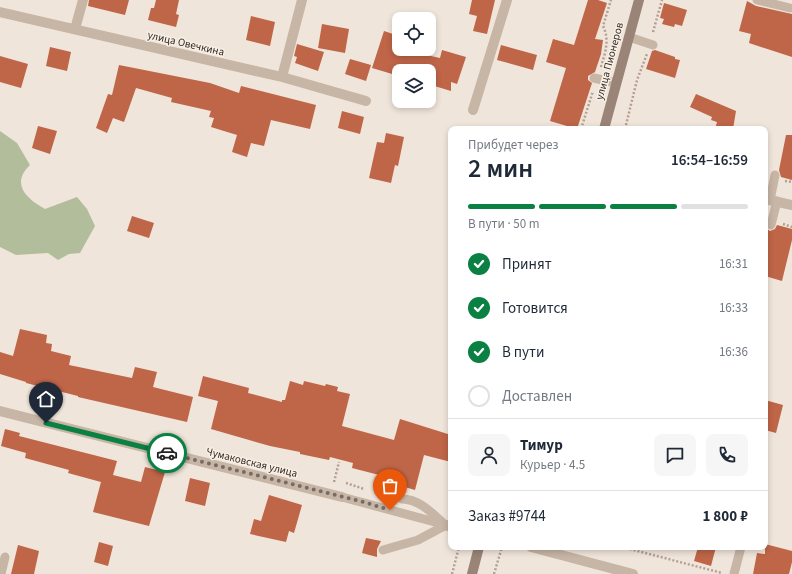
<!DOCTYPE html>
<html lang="ru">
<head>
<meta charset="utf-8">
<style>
	:root { --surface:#fff; --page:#f6f6f7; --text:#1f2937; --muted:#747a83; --line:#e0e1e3; --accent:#0b8043 }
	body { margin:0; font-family:"Source Sans 3",sans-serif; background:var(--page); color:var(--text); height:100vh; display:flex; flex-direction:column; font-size:15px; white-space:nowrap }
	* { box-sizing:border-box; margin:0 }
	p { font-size:13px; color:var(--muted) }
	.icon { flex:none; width:22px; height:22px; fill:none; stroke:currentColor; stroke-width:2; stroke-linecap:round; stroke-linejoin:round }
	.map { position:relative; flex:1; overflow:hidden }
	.side { position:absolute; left:448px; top:126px; width:320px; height:424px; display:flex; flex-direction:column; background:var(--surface); border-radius:8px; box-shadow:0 2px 6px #0003 }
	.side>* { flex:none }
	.tools { position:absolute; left:392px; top:12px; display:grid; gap:8px }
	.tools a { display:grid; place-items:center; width:44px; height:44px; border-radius:8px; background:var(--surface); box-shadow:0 2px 6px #0003; font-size:20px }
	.pin { position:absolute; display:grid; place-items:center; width:34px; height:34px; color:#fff; margin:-41px -17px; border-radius:50% 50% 50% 0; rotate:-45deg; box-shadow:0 0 4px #0007 }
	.pin .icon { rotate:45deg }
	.courier { position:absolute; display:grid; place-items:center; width:40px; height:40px; margin:-20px; border:3px solid #0b8043; border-radius:50%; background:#fff; color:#222; box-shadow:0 1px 5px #0007 }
	.summary em { font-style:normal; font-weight:600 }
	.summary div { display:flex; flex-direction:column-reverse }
	.summary { display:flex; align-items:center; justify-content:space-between; height:68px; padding:0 20px }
	h1 { font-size:26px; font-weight:600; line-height:30px }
	.bar { display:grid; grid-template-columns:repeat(4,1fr); gap:6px 4px; align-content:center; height:48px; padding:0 20px }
	.bar i { height:5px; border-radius:3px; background:var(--line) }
	.bar .current { background:var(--accent) }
	.bar p { grid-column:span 4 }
	.line { display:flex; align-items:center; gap:10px; padding:0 20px; border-top:1px solid var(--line) }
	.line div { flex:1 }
	.round { display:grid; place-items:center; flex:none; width:42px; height:42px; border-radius:8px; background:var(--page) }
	ol { padding:0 20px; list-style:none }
	li { display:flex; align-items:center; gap:12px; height:44px }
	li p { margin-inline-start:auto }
	li .icon { padding:4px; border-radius:50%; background:var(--accent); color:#fff; stroke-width:4 }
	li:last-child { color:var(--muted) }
	li i { width:22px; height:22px; border:2px solid var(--line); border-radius:50% }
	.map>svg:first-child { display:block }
</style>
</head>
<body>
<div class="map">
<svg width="792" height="574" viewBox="0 0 792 574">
	<rect width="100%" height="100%" fill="#f0e5da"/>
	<!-- green -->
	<path fill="#b2be9b" d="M0,131l17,12 13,22c-20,19 -3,34 15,44l32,-12 10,12 8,17 -15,27 -11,1 -11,6 -10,-7 -32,2 -16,-8z"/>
	<!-- building -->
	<path fill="#bf6548" d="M89,0h40l-4,15 -37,-9z
		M156,0h23l-3,14 3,1 -3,12 -28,-7 3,-12h3z
		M472,0h23l-8,34 -14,-3 4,-15 -8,-2z
		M588,0h10l9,3 -12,36 8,1 -2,14 -6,18 -7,4v4l4,3 -15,46 -27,-8 16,-53 -20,-6 7,-23 21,6z
		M747,1l9,5 36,8v43l-43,-14 2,-9 -12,-3z
		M664,3l23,7 -5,16 -7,-2 -1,3 -12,-3 2,-5 -4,-1z
		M251,16l24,6 -5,24 -24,-6z
		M322,24l27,5 -4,24 -27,-5z
		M384,31l15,5v13l41,9 2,-8 24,7 -9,27 -6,-2v9l-20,-6 4,-12 -29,-8 -2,6h-5v5l-27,-8z
		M297,44l27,8 -6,19 -23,-8 2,-6 -3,-1z
		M501,45l36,10 -4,15 -36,-10z
		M50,47l21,5 -4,19 -21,-5z
		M655,50l20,7v2l5,1 -5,18 -29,-9 6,-18z
		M0,56l28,8 -7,24 -21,-6z
		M350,59l21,6 -5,16 -21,-7z
		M119,65l91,18 29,10 2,-7 75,19 -6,24 -39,-9 -7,26 -13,-3 -4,14 -15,-5 5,-17 -26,-8 3,-9 -5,-1 2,-6 -40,-9 1,-4 -36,-10 -12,34 -11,-4 -6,15 -11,-5 12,-34 4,1z
		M696,94l40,17 -3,18h-18l2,-7 -6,-2 1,-3 -22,-10z
		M342,111l22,6 -4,17 -22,-6z
		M38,126l19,5 -7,23 -18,-6z
		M386,133l18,4 -6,29 -3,-1 -4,18 -22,-5 8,-36 7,1z
		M786,135h6v45l-11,-3 -2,-7z
		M132,216l22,7 -5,15 -22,-7z
		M765,223l2,6 3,2 5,-2 2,-4 15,4v11l-10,41 -17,-5z
		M20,329l27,6 -1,8 6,1 -1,7 20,5 -2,9 63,13 3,-11 22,5 -4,15 40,10 -6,25 -109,-25v-1l-52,-13v-1l-26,-8v-22l13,4z
		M203,376l46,12 -1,5 34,9v-2h3l5,-19 13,4 1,-4 21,5 1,-2 12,3 -1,4 13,3 -8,32 52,14 6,-21 51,16v27l-27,-7 -9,35 -34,-10 2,-4 -31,-8 1,-5 -23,-6 -1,3 -29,-6v-2l-30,-6 -59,-17 7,-28 -20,-5z
		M765,400l18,5 -7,28 -11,-3z
		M5,429l15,4 -1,3 98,25 -4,14 28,7 4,-15 20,5 -16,54 -56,-14 8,-30 -33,-9 1,-3 -44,-12 1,-5 -25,-7z
		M190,478l20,5 -5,23 -20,-5z
		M269,495l33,10 -8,28 -5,-2 -3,11 -36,-8 4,-15 7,2z
		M366,538l15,3 -4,8v8l-15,-4z
		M99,542l14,4 -5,20 -14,-4z
		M765,544l27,7v11l-3,12h-36l4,-21 8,1z
		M18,545l21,6 -5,23h-23z
		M698,547h18l-5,19 -17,-5z"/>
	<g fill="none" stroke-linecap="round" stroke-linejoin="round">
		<!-- path -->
		<path stroke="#b39f91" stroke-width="2.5" stroke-dasharray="2 2" stroke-linecap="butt" d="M653,32l9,-32
			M601,67c4,-14 9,-27 2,-41l8,-26
			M581,129l12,-38
			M625,129l12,-49 10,-26
			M785,181l7,1
			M783,224l9,3
			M334,482l5,-20
			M346,483l18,6
			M622,547l100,26
			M452,574l7,-27
			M494,574l8,-27"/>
		<!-- lane -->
		<path stroke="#c7b5a6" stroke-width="9" d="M757,0l33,8
			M629,37l24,8
			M594,78l22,5
			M770,200l5,-25
			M771,225l6,-24
			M342,497l104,28
			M402,499c17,0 30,14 41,24
			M383,550l35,-10 28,-15
			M1,574l4,-17
			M734,574l7,-27"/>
		<!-- street -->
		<path stroke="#c7b5a6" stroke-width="10" d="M0,12l282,65 84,24
			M75,29l8,-29
			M282,77l20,-77
			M473,110l34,-110
			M765,199l27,6
			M0,411l342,86
			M446,525l5,2
			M531,547l102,27"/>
		<!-- secondary -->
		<path stroke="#9a8478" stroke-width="10" d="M604,129l35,-129
			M472,574l7,-27"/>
	</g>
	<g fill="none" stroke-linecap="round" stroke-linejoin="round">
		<!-- done -->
		<path stroke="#766c66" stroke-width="4" stroke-dasharray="0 7.2" d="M167,453l193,48 30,9"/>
		<!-- route -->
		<path stroke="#0b8043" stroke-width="5" d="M46,423l121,30"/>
	</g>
	<g text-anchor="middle" stroke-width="3" stroke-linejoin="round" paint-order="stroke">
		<!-- street labels -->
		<g font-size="11" fill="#342b27" stroke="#f8efe5">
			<text transform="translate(186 43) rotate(13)" y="4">улица Овечкина</text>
			<text transform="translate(609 61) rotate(-75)" y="4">улица Пионеров</text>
			<text transform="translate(252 462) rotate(14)" y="4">Чумаковская улица</text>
		</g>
	</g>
</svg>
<div class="tools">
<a><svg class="icon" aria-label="locate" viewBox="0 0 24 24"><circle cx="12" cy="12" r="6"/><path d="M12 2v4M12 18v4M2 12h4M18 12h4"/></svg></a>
<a><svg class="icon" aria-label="layers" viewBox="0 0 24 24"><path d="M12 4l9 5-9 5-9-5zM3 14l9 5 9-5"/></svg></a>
</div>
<div class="pin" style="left:390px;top:510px;background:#ea580c"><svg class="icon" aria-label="bag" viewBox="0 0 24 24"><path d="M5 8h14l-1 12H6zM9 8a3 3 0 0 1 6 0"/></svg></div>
<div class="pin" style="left:46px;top:423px;background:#1f2937"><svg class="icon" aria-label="home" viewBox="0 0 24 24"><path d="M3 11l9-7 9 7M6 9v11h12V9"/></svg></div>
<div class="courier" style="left:167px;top:453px"><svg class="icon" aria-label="car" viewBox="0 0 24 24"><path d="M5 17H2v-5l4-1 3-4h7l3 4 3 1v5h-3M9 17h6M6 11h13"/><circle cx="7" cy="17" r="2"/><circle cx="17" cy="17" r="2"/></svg></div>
<section class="side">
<div class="summary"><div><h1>2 мин</h1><p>Прибудет через</p></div><em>16:54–16:59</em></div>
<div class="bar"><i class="current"></i><i class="current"></i><i class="current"></i><i></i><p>В пути · 50 m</p></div>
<ol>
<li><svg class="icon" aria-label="check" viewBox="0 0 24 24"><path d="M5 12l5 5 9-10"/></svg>Принят<p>16:31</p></li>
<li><svg class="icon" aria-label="check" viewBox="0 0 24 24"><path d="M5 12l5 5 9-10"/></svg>Готовится<p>16:33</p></li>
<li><svg class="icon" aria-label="check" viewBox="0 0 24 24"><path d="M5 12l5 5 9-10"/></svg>В пути<p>16:36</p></li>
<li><i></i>Доставлен</li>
</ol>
<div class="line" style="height:72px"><a class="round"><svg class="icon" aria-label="person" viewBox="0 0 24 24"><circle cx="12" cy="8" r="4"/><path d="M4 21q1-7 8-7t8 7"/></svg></a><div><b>Тимур</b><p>Курьер · 4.5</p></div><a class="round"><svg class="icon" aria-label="chat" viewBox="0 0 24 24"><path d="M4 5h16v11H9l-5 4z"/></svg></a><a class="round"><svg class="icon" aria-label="phone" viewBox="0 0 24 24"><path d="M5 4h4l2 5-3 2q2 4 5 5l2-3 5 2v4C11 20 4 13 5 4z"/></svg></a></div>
<div class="line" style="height:52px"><div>Заказ #9744</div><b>1 800 ₽</b></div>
</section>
</div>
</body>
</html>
